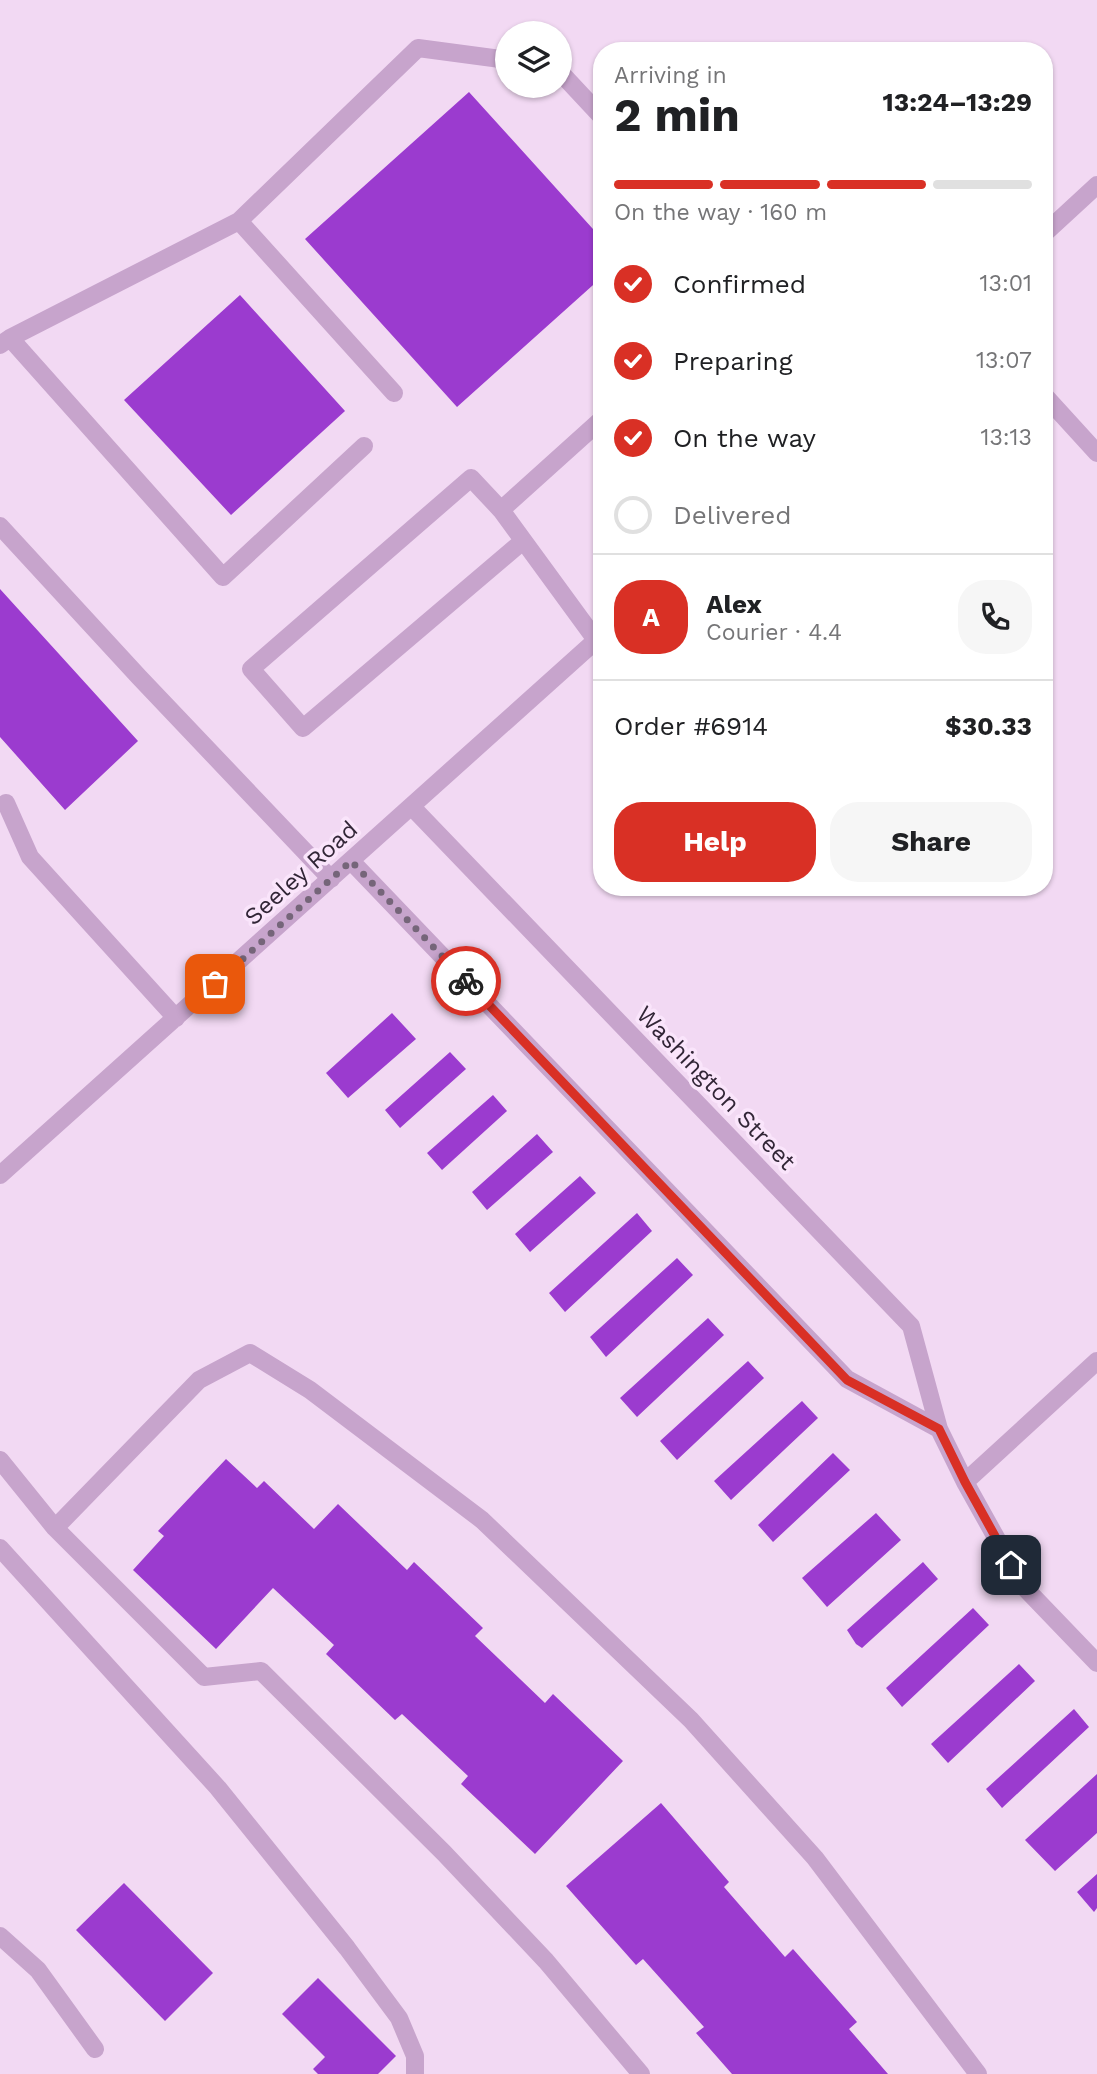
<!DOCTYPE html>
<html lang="en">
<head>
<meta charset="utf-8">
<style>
	:root { --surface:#fff; --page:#f6f6f6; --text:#202124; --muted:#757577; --line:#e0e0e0; --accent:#d93025 }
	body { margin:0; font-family:"Work Sans",sans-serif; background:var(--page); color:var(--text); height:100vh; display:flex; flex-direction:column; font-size:26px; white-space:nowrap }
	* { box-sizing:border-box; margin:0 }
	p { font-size:23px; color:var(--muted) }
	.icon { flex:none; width:38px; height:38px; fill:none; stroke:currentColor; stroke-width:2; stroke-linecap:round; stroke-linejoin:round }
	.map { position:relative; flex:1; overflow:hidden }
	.panel { position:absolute; left:593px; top:42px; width:460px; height:854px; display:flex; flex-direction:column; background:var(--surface); border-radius:28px; box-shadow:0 2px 5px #0004 }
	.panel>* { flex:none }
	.buttons { position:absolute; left:495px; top:21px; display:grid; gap:14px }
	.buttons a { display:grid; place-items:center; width:77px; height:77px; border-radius:50%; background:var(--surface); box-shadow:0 2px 5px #0004; font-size:35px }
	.pin { position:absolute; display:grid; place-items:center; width:60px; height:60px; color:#fff; margin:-30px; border-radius:14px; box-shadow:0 4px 10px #0006 }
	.courier { position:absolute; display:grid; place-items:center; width:70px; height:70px; margin:-35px; border:5px solid #d93025; border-radius:50%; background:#fff; color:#222; box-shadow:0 2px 9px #0007 }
	.head em { font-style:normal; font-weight:700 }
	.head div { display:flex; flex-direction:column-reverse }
	.head { display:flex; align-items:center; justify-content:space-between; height:119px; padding:0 21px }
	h1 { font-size:46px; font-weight:700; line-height:52px }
	.bar { display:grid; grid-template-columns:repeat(4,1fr); gap:10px 7px; align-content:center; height:84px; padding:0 21px }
	.bar i { height:9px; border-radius:5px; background:var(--line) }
	.bar .current { background:var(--accent) }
	.bar p { grid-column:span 4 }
	.line { display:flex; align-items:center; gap:18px; padding:0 21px; border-top:2px solid var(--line) }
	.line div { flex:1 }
	.round { display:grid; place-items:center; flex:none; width:74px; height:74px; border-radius:28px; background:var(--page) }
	ol { padding:0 21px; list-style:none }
	li { display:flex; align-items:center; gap:21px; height:77px }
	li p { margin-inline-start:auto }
	li .icon { padding:7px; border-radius:50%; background:var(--accent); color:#fff; stroke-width:4 }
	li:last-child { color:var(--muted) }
	li i { width:38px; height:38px; border:4px solid var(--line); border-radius:50% }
	.action { display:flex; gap:14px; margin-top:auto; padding:14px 21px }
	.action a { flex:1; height:80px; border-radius:28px; background:var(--accent); color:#fff; font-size:28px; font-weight:700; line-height:80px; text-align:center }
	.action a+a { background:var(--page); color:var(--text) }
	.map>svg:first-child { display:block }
</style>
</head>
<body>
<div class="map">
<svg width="1097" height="2074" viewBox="0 0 1097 2074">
	<rect width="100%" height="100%" fill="#f2d9f3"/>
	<!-- building -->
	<path fill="#9b3bcf" d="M469,92l133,147v38l-145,130 -152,-168z
		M240,295l105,116 -114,104 -107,-115z
		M0,589l138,152 -73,69 -65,-73z
		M392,1013l24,26 -68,59 -22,-25z
		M450,1052l16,17 -66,59 -15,-18z
		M493,1095l14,16 -65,59 -15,-17z
		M537,1134l16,18 -66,58 -15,-18z
		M580,1176l16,17 -66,59 -15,-18z
		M637,1213l15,18 -87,81 -16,-19z
		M677,1258l16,17 -87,82 -16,-20z
		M708,1318l16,17 -87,82 -17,-19z
		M748,1361l16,17 -87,82 -17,-19z
		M802,1401l16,17 -87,82 -17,-19z
		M833,1453l17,17 -77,72 -15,-17z
		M226,1459l31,29 7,-7 50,48 24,-25 69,66 7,-8 69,66 -8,8 70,67 8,-9 70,67 -88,93 -74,-70 7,-8 -66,-62 -7,6 -69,-66 8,-9 -61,-57 -57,61 -83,-79 31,-34 -6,-5z
		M876,1513l25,27 -74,67 -25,-29z
		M923,1562l15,17 -76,69 -6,-4 -9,-14z
		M973,1608l16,17 -87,82 -16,-19z
		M1019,1664l16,17 -87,82 -17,-19z
		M1074,1709l15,18 -87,81 -16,-19z
		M1097,1774v59l-42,38 -30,-31z
		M661,1803l68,79 -5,5 61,70 8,-8 64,73 -8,7 39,45h-156l-36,-41 8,-6 -61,-68 -7,6 -70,-79z
		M1097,1874v34l-3,4 -17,-20z
		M124,1883l89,90 -48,48 -89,-91z
		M318,1978l78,78 -18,18h-60l-5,-5 12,-12 -43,-43z"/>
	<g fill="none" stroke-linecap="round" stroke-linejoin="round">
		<!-- minor -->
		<path stroke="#c7a4cc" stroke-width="18" d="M560,72l42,45
			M239,221l155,172
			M1045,233l52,-48
			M10,338l213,239 141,-131
			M0,345l10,-7 229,-117 179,-173 90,12
			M1045,396l52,57
			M501,510l-30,-32 -220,191 52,59 220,-187
			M0,526l139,151 192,202
			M596,640l-95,-130 101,-91
			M6,803l24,54 146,161
			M412,807l499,519 28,103 26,53 58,104 74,77
			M351,861l496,518 92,50
			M0,1175l602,-540
			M0,1460l55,68 144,-148 51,-27 60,37 172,130 209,200 124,138 163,216
			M965,1482l132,-121
			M55,1528l149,149 57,-6 183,182 102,108 95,113
			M0,1548l218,240 129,160 52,70 16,38v18
			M0,1936l38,34 57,79"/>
	</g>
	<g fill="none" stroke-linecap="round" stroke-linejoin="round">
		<!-- done -->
		<path stroke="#756579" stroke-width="7" stroke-dasharray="0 12.6" d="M215,984l136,-123 115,120"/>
		<!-- route -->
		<path stroke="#d93025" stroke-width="9" d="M466,981l381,399 92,49 26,53 46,83"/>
	</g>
	<g text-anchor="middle" stroke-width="7" stroke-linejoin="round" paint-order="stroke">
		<!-- street labels -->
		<g font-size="24" fill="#322637" stroke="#fae5fb">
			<text transform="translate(301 873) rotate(-42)" y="8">Seeley Road</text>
			<text transform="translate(716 1088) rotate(46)" y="8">Washington Street</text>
		</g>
	</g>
</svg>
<div class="buttons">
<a><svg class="icon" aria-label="layers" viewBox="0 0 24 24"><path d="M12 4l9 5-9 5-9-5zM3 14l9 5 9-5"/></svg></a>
</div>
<div class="pin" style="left:215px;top:984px;background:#ea580c"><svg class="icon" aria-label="bag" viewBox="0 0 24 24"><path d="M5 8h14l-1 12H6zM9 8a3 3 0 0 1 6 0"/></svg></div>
<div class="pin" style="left:1011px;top:1565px;background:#1f2937"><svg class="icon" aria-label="home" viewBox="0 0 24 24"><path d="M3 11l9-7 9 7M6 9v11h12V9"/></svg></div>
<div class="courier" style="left:466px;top:981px"><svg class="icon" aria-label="bike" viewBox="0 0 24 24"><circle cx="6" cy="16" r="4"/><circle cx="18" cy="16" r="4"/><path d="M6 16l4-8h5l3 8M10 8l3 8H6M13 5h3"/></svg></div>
<section class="panel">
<div class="head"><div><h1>2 min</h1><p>Arriving in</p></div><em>13:24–13:29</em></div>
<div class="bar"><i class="current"></i><i class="current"></i><i class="current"></i><i></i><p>On the way · 160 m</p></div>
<ol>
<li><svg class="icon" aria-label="check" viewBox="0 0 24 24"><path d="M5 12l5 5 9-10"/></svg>Confirmed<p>13:01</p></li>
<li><svg class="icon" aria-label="check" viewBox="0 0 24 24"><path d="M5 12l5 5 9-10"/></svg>Preparing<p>13:07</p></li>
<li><svg class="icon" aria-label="check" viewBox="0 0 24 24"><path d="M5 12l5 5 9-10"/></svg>On the way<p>13:13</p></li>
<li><i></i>Delivered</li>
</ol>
<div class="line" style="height:126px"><b class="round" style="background:var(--accent);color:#fff">A</b><div><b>Alex</b><p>Courier · 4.4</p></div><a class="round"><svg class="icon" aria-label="phone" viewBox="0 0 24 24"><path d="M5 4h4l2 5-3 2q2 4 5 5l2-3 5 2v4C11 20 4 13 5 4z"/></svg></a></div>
<div class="line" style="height:91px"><div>Order #6914</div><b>$30.33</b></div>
<div class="action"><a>Help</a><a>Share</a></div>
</section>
</div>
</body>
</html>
